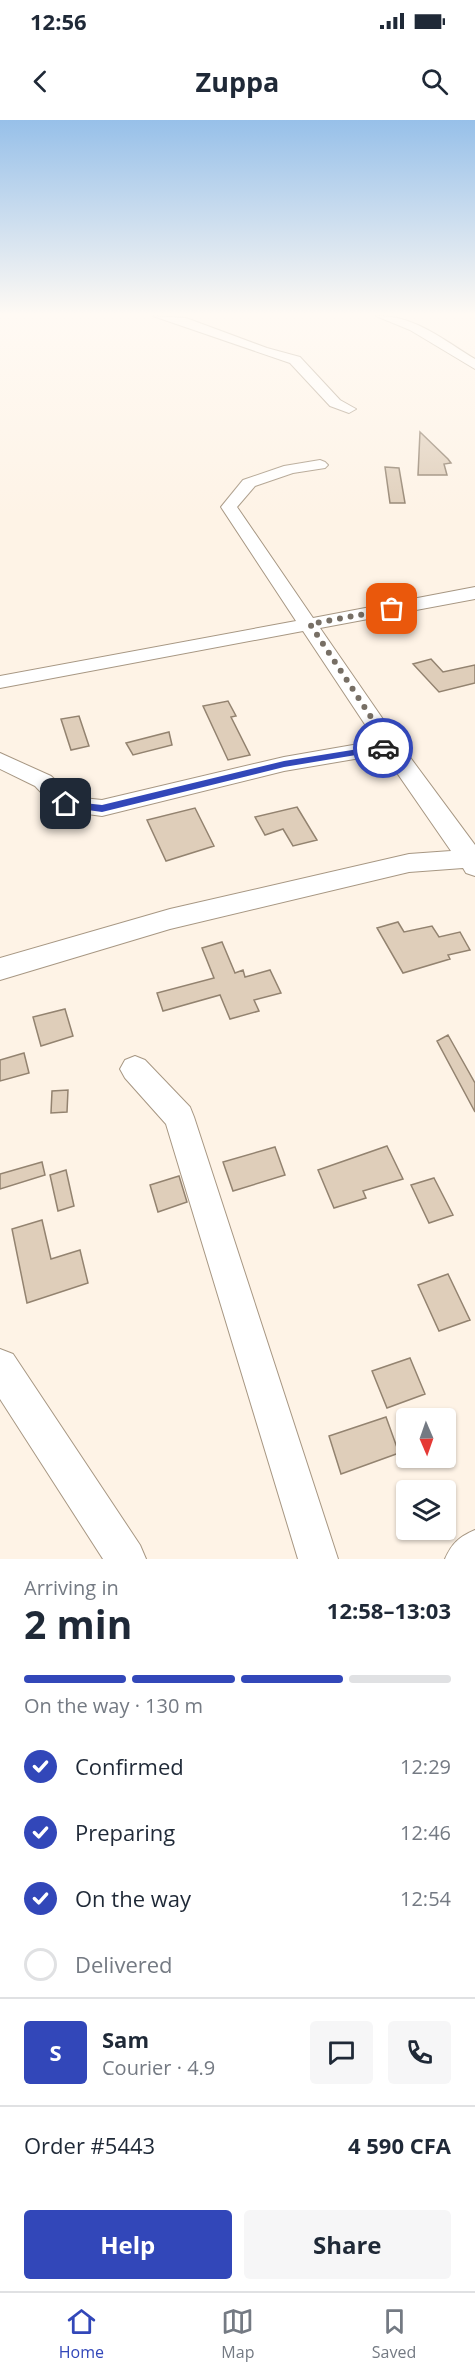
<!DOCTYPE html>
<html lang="en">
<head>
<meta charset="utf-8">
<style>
	:root { --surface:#fff; --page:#f6f6f7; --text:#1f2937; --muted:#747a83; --line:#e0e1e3; --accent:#3247b9 }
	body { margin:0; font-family:"Open Sans",sans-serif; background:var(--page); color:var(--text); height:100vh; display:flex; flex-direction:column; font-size:22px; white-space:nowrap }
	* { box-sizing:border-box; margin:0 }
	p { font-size:20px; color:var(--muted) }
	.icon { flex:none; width:33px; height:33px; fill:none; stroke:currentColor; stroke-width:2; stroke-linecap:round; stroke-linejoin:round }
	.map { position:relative; height:1439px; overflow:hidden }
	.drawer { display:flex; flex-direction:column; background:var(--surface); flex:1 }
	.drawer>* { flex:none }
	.needle { width:39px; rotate:178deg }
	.buttons { position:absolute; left:396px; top:1288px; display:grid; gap:12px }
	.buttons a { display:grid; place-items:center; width:60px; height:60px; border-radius:6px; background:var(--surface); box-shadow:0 2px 4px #0004; font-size:30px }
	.pin { position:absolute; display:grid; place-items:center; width:51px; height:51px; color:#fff; margin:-26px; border-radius:12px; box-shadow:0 3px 9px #0006 }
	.courier { position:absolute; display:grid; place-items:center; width:60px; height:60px; margin:-30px; border:4px solid #3247b9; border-radius:50%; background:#fff; color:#222; box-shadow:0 2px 8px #0007 }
	.overview em { font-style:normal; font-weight:700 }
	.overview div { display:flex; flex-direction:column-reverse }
	.overview { display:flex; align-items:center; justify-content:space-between; height:102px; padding:0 24px }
	h1 { font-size:39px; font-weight:700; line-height:45px }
	.bar { display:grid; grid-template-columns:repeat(4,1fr); gap:9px 6px; align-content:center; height:72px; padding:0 24px }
	.bar i { height:8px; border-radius:4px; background:var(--line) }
	.bar .selected { background:var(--accent) }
	.bar p { grid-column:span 4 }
	.line { display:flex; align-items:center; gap:15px; padding:0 24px; border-top:2px solid var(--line) }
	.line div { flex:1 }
	.round { display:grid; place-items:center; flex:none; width:63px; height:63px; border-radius:6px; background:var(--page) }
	ol { padding:0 24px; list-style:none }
	li { display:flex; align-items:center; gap:18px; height:66px }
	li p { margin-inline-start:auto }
	li .icon { padding:6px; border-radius:50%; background:var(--accent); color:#fff; stroke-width:4 }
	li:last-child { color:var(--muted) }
	li i { width:33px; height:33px; border:3px solid var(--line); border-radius:50% }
	.primary-button { display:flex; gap:12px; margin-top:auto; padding:12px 24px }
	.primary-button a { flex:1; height:69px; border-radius:6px; background:var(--accent); color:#fff; font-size:24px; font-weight:700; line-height:69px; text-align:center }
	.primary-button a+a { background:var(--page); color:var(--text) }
	.status { display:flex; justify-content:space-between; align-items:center; height:42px; padding:0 30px; background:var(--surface); direction:ltr }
	.status svg { height:16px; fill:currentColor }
	header { display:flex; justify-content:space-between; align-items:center; height:78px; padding:0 24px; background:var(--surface); font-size:27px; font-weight:700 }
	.tabs { display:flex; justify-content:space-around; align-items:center; height:84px; border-top:2px solid var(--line); background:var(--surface); font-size:16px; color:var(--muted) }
	.tabs a { display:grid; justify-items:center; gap:3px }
	.tabs .selected { color:var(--accent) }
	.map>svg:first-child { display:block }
</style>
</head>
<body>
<div class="status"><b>12:56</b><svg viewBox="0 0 49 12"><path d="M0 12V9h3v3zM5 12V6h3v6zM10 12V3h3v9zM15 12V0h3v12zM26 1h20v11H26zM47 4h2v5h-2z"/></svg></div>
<header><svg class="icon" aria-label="back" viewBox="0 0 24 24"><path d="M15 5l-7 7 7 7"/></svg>Zuppa<svg class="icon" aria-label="search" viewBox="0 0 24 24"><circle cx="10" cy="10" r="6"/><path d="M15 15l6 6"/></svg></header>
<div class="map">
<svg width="475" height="1439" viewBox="0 0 475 1439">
	<rect width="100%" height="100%" fill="#fef3e6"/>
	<!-- building -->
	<path fill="#dfceba" stroke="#938370" stroke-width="1.5" d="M420,312l28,27 3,4 -7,1 3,11h-29z
		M385,347l14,1 6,35h-15z
		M431,539l12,13 32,-7v18l-36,9 -26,-28z
		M228,581l8,15 -5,1 19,38 -22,5 -25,-54z
		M79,596l10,30 -18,4 -10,-31z
		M169,612l3,13 -39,10 -7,-12z
		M297,687l20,33 -24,6 -10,-17 -18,6 -10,-18z
		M195,688l19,38 -48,15 -19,-41z
		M398,802l6,10 28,-6 7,11 21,-5 10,18 -22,5 2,4 -47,14 -26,-45z
		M222,822l13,31 8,-3 2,7 25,-7 11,23 -27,7 5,11 -29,8 -10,-24 -57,16 -6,-18 57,-15 -12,-30z
		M65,889l8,27 -32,10 -8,-29z
		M448,915l27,48v29l-38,-71z
		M24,933l5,20 -29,8v-21z
		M68,970l-1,22 -16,1 1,-22z
		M387,1026l16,33 -40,12 3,7 -32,10 -16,-38z
		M275,1027l10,28 -52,16 -10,-29z
		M42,1042l3,13 -45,14v-15z
		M66,1050l8,36 -16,5 -8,-36z
		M179,1056l8,26 -29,10 -8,-27z
		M434,1058l19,37 -24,8 -18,-38z
		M42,1100l9,39 29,-9 8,33 -61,20 -15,-74z
		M448,1154l22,46 -31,11 -21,-46z
		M410,1238l15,36 -38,14 -15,-37z
		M386,1297l13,36 -58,21 -12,-38z"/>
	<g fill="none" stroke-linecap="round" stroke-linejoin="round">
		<!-- minor casing -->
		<g stroke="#a79783" stroke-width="2">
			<path id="minor" d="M153,196l33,2 81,30 33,9 40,43 16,9 -7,4 -19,-7 -40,-43z
				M376,196c37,-2 69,25 99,43v10l-65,-39z
				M320,340l5,2 3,3 -3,3 -32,5 -38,13 -18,21 76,111 162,-31v12l-155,29 78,113 77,104v31l-9,-3 -3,-5 -54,4 -239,57 -170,51v-22l170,-49 239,-55 42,-3 -67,-97 -100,17 -182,45 -44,-6 -23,-24 -35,-17v-16l51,23 22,21 29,3 182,-43 92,-16 -73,-110 -303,57v-12l296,-55 -75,-114 22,-27 41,-14z
				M135,936l10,4 45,47 4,10 144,442h-40l-132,-435 -41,-46 -5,-9 5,-9z
				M0,1229l13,5 127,191 6,14h-43l-103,-160z
				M475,1410v29h-30c7,-16 14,-22 30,-29z"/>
		</g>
		<!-- minor -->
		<use href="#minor" fill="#fff" fill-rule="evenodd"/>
	</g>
	<!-- sky -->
	<linearGradient id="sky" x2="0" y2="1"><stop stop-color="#97c0e9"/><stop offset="0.49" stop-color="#fffaf4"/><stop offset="1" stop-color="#fffaf4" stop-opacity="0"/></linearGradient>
	<rect width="475" height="397" fill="url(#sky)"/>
	<!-- route -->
	<path fill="#3247b9" d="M383,625l5,3 -2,2 -102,17 -182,45 -36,-5 -4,-3 4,-3 36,4 182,-44z"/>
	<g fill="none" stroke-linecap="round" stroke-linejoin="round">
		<!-- done -->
		<path stroke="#776f65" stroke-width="6" stroke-dasharray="0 10.8" d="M383,628l7,-2 -80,-122 82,-15"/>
	</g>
</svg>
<div class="buttons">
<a><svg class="needle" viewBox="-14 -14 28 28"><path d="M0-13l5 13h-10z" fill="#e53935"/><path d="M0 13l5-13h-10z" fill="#747a83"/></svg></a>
<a><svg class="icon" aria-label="layers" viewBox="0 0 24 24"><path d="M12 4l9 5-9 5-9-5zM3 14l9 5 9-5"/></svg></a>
</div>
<div class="pin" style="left:392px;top:489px;background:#ea580c"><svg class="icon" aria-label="bag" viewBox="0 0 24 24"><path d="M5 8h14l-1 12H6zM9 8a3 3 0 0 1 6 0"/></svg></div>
<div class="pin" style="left:66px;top:684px;background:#1f2937"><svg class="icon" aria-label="home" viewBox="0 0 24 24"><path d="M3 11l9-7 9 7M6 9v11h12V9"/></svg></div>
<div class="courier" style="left:383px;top:628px"><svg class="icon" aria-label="car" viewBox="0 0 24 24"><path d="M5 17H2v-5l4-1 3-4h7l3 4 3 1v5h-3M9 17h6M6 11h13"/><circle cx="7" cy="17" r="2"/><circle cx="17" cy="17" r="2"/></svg></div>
</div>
<section class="drawer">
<div class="overview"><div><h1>2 min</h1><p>Arriving in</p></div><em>12:58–13:03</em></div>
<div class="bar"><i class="selected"></i><i class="selected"></i><i class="selected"></i><i></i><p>On the way · 130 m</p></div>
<ol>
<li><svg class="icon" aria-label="check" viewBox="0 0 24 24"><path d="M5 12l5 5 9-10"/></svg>Confirmed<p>12:29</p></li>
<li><svg class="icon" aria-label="check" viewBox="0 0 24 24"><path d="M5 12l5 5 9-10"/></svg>Preparing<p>12:46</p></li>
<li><svg class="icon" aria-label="check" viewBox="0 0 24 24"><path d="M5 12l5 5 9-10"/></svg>On the way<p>12:54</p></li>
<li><i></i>Delivered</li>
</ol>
<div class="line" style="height:108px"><b class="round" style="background:var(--accent);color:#fff">S</b><div><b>Sam</b><p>Courier · 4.9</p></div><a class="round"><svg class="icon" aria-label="chat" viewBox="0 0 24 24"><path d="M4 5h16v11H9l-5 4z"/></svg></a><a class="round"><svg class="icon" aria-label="phone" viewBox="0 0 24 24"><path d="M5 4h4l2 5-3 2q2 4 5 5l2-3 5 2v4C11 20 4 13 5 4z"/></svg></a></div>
<div class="line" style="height:78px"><div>Order #5443</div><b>4 590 CFA</b></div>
<div class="primary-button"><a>Help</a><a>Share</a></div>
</section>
<nav class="tabs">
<a class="selected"><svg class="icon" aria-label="home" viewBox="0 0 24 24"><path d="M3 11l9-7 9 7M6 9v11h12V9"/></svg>Home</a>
<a><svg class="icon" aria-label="map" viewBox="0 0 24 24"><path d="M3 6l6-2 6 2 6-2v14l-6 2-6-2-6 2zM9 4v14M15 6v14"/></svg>Map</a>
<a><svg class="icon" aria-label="saved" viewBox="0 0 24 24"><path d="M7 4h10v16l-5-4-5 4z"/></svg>Saved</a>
</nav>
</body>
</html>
